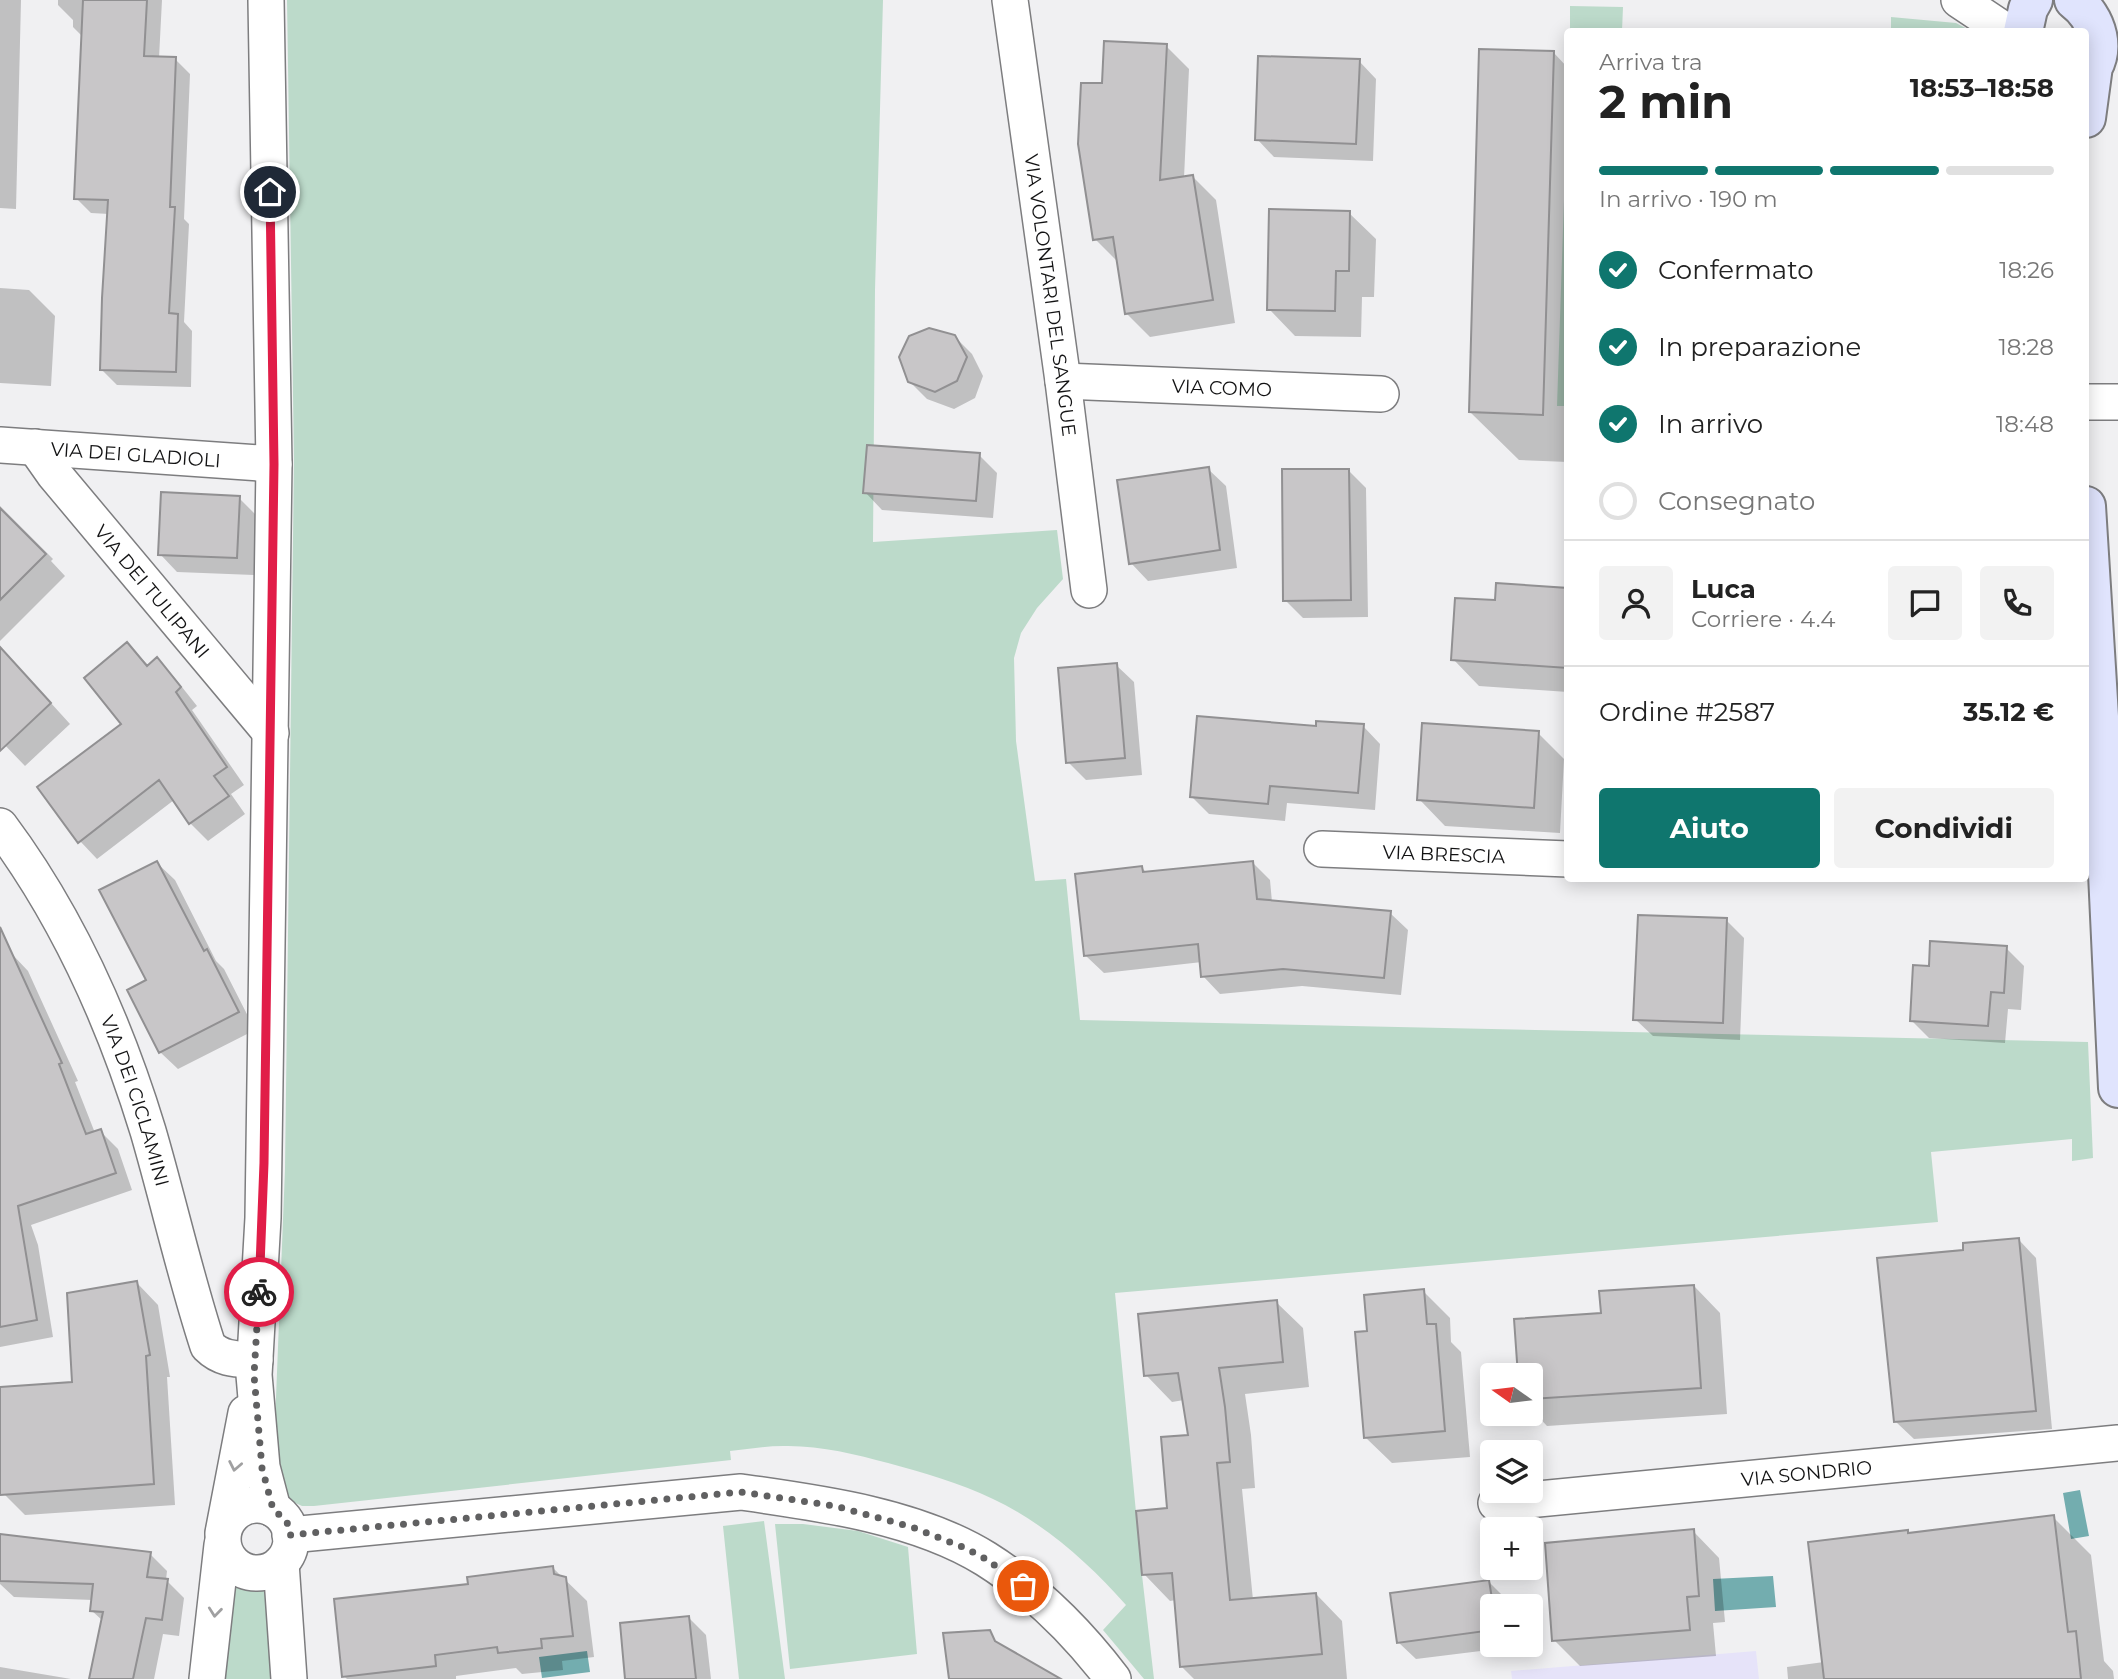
<!DOCTYPE html>
<html lang="it">
<head>
<meta charset="utf-8">
<style>
	:root { --surface:#fff; --page:#f2f2f2; --text:#222; --muted:#767676; --line:#e0e0e0; --accent:#0f766e }
	body { margin:0; font-family:Montserrat,sans-serif; background:var(--page); color:var(--text); height:100vh; display:flex; flex-direction:column; font-size:26px; white-space:nowrap }
	* { box-sizing:border-box; margin:0 }
	p { font-size:23px; color:var(--muted) }
	.icon { flex:none; width:38px; height:38px; fill:none; stroke:currentColor; stroke-width:2; stroke-linecap:round; stroke-linejoin:round }
	.map { position:relative; flex:1; overflow:hidden }
	.details { position:absolute; left:1564px; top:28px; width:525px; height:854px; display:flex; flex-direction:column; background:var(--surface); border-radius:7px; box-shadow:0 4px 18px #0003 }
	.details>* { flex:none }
	.needle { width:46px; rotate:284deg }
	.controls { position:absolute; left:1480px; top:1363px; display:grid; gap:14px }
	.controls a { display:grid; place-items:center; width:63px; height:63px; border-radius:7px; background:var(--surface); box-shadow:0 4px 18px #0003; font-size:35px }
	.pin { position:absolute; display:grid; place-items:center; width:60px; height:60px; color:#fff; margin:-30px; border:4px solid #fff; border-radius:50%; box-shadow:0 2px 7px #0007 }
	.courier { position:absolute; display:grid; place-items:center; width:70px; height:70px; margin:-35px; border:5px solid #e11d48; border-radius:50%; background:#fff; color:#222; box-shadow:0 2px 9px #0007 }
	.summary em { font-style:normal; font-weight:700 }
	.summary div { display:flex; flex-direction:column-reverse }
	.summary { display:flex; align-items:center; justify-content:space-between; height:119px; padding:0 35px }
	h1 { font-size:46px; font-weight:700; line-height:52px }
	.bar { display:grid; grid-template-columns:repeat(4,1fr); gap:10px 7px; align-content:center; height:84px; padding:0 35px }
	.bar i { height:9px; border-radius:5px; background:var(--line) }
	.bar .active { background:var(--accent) }
	.bar p { grid-column:span 4 }
	.line { display:flex; align-items:center; gap:18px; padding:0 35px; border-top:2px solid var(--line) }
	.line div { flex:1 }
	.round { display:grid; place-items:center; flex:none; width:74px; height:74px; border-radius:7px; background:var(--page) }
	ol { padding:0 35px; list-style:none }
	li { display:flex; align-items:center; gap:21px; height:77px }
	li p { margin-inline-start:auto }
	li .icon { padding:7px; border-radius:50%; background:var(--accent); color:#fff; stroke-width:4 }
	li:last-child { color:var(--muted) }
	li i { width:38px; height:38px; border:4px solid var(--line); border-radius:50% }
	.cta { display:flex; gap:14px; margin-top:auto; padding:14px 35px }
	.cta a { flex:1; height:80px; border-radius:7px; background:var(--accent); color:#fff; font-size:28px; font-weight:700; line-height:80px; text-align:center }
	.cta a+a { background:var(--page); color:var(--text) }
	.map>svg:first-child { display:block }
</style>
</head>
<body>
<div class="map">
<svg width="2118" height="1679" viewBox="0 0 2118 1679">
	<rect width="100%" height="100%" fill="#f0f0f2"/>
	<!-- industrial -->
	<path fill="#e6e3f9" d="M1756,1651l3,28h-247l-1,-8z"/>
	<!-- green -->
	<path fill="#bcdaca" d="M287,0h596l-8,290 -2,252 184,-12 6,49 -26,29 -16,25 -7,25 2,83 19,140 31,-2 14,141 1008,22 5,116 -21,3v-22l-141,13 7,70 -823,71 27,282 12,104h-10l-41,-49 23,-25c-37,-42 -82,-82 -133,-106 -33,-16 -69,-26 -105,-36 -33,-9 -70,-18 -105,-17 -18,0 -35,3 -53,5l1,9 -417,46h-12l-11,-5 -12,-22 -4,-56 10,-254 9,-709z
		M1570,6l53,1 -1,24h-52z
		M1891,17l65,6 15,8h-80z
		M1568,82v324h-11z
		M764,1521l21,158h-46l-16,-153z
		M775,1524h28l55,7 50,16 9,107 -127,15z
		M234,1587l17,4 16,-1 5,89h-49z"/>
	<!-- water -->
	<path fill="#73adaf" d="M2080,1490l9,46 -18,3 -8,-46z
		M1773,1576l3,31 -61,4 -2,-32z
		M587,1651l3,21 -48,6 -3,-21z"/>
	<!-- shadow -->
	<path fill="#0003" d="M0,0h21l-5,209 -16,-1z
		M58,0h104l-3,58 16,1 15,15 -6,145 5,5 -5,98 8,9 -1,56 -74,-2 -15,-15 7,-156 -18,-1 -15,-15 8,-160 -11,-11v-7l-15,-15z
		M1166,46l23,23 -5,109 9,-1 23,23 19,123 -85,14 -23,-23 -8,-51 -24,-24 8,-154z
		M1554,53l14,15v394l-49,-2 -49,-48z
		M1359,61l17,18 -3,82 -99,-4 -17,-18z
		M1349,213l27,26 -2,58h-12l-1,40 -66,-1 -26,-27z
		M0,288l29,2 26,26 -4,70 -51,-3z
		M954,336l18,18 11,22 -8,22 -21,11 -27,-10 -18,-18z
		M979,455l18,18 -4,45 -111,-8 -17,-18z
		M1208,469l18,17 11,82 -89,13 -17,-18z
		M1348,470l18,18 2,129 -65,1 -18,-18z
		M239,498l17,17 -2,60 -77,-3 -17,-18z
		M0,506l53,53 -2,2 14,15 -65,65z
		M1568,590v102l-89,-6 -26,-27 44,-57z
		M127,644l22,22 8,-6 17,17 23,29 -5,4 52,75 -13,9 14,20 -37,27 -18,-18 -16,-23 -77,59 -17,-18 44,-117z
		M0,647l70,77 -45,42 -25,-26z
		M1116,665l18,17 8,93 -56,5 -18,-18z
		M1363,726l17,18 -5,66 -88,-7 -2,18 -76,-7 -17,-17 126,-69z
		M1538,733l26,26 -4,74 -115,-7 -26,-27z
		M157,863l18,17 41,81 8,8 31,61 -77,39 -18,-17 -12,-71z
		M1253,863l17,17 2,22 118,11 18,17 -7,65 -99,-9 -82,8 -17,-18 -1,-14 -98,11 -18,-17 56,-88 5,5z
		M1726,920l18,18 -4,102 -87,-4 -18,-17z
		M2006,948l18,18 -3,44 -13,-1 -3,34 -76,-5 -18,-18 19,-52z
		M11,953l17,18 50,110 -3,1 20,51 5,-2 18,18 14,41 -101,35 7,20 15,92 -53,10v-389z
		M2019,1240l17,18 16,171 -138,10 -18,-17 69,-170z
		M137,1283l21,22 12,72h-3l8,128 -150,10 -21,-21 -4,-58v-47l74,-5z
		M1694,1286l26,27 7,101 -180,12 -16,-17v-33l71,-61z
		M1423,1291l27,27 1,24 10,10 9,105 -78,6 -27,-26 4,-105z
		M1276,1302l27,26 6,59 -64,7 6,41 4,53 -13,1 11,111 63,-6 26,27 5,58h-153l-12,-12 -6,-67 -6,1 -26,-27 25,-64 21,-73 -6,-37 -12,2 -26,-27z
		M2053,1517l38,38 13,106 9,10 1,8h-326l-1,-12 37,-5 83,-130 4,3z
		M1693,1531l26,27 6,64 -12,1 3,33 -136,10 -26,-26z
		M0,1535l150,19 17,17 -1,9 18,18 -5,38 -16,-2 -9,45h-63l12,-58 -12,-11 2,-10 -79,-3 -14,-13z
		M553,1568l34,33 7,56 -32,4 1,9 -41,4 -6,-6 -60,8v3h-109l-3,-3 126,-90z
		M1489,1582l17,17 1,7h-14v39h19l1,2 -97,12 -18,-17z
		M689,1618l17,17 5,44h-84z
		M0,1667l71,12h-71z"/>
	<!-- building -->
	<path fill="#c8c6c8" stroke="#919092" stroke-width="2" d="M83,0h64l-3,56 32,1 -6,150h5l-6,106 9,1 -2,58 -76,-2 2,-72 6,-98 -34,-1z
		M1104,41l63,3 -7,136 33,-5 20,125 -88,14 -12,-77 -20,3 -15,-96 3,-61h21z
		M1479,49l75,2 -11,364 -74,-3z
		M1258,56l102,3 -4,85 -101,-4z
		M1269,209l81,2 -1,60h-13l-1,40 -68,-1z
		M929,328l26,7 12,22 -10,24 -22,11 -27,-10 -9,-25 10,-21z
		M867,445l113,8 -4,48 -113,-8z
		M1209,467l11,83 -91,14 -12,-84z
		M1282,469h67l2,131 -68,1z
		M161,492l79,4 -3,62 -79,-3z
		M0,508l46,46 -46,46z
		M1496,583l72,5v80l-117,-8 4,-62 40,2z
		M127,642l20,24 10,-9 24,30 -5,5 51,75 -13,9 15,20 -40,28 -30,-44 -81,63 -41,-56 84,-63 -37,-46z
		M0,647l51,56 -51,48z
		M1117,663l8,95 -59,5 -8,-95z
		M1197,716l119,10v-5l48,3 -6,69 -88,-7 -2,18 -78,-7z
		M1422,723l117,8 -5,77 -117,-8z
		M157,861l47,90 3,-2 32,63 -80,41 -32,-63 19,-10 -47,-90z
		M1253,861l4,38 134,12 -7,67 -101,-9 -82,8 -3,-33 -114,12 -9,-82 67,-8 1,6z
		M1638,915l89,3 -4,105 -90,-3z
		M0,927l62,136 -3,1 27,70 15,-5 15,44 -98,33 19,114 -37,7z
		M1930,941l77,5 -3,47 -13,-1 -3,34 -78,-5 3,-56 16,1z
		M2019,1238l17,173 -142,11 -17,-164 86,-8v-7z
		M137,1281l13,74 -4,1 8,128 -154,11v-108l72,-5 -5,-89z
		M1694,1285l7,103 -170,11v-23h-13l-4,-57 87,-6 -2,-22z
		M1424,1289l3,35h9l9,107 -81,7 -9,-106 12,-1 -3,-36z
		M1277,1300l6,62 -64,6 6,39 5,55 -13,1 13,137 86,-7 6,61 -142,13 -8,-94 -30,2 -6,-64 31,-3 -6,-71 27,-2 -10,-62 -34,3 -6,-62z
		M2054,1515l14,117 8,-1 5,48h-257l-16,-137 100,-12v3z
		M1694,1529l5,67 -12,1 3,33 -138,11 -7,-98z
		M0,1534l151,18 -4,25 21,2 -6,41 -16,-2 -13,61h-44l14,-67 -13,-1 3,-27 -93,-3z
		M553,1566l1,8 12,3 7,59 -32,3 1,9 -44,5 -1,-6 -62,8 1,11 -94,11 -8,-78 134,-15 -1,-7z
		M1489,1580l4,25v25l-96,13 -7,-50z
		M689,1616l7,63h-71l-5,-56z
		M990,1630l5,11 66,38h-112l-6,-46z"/>
	<g fill="none" stroke-linecap="round" stroke-linejoin="round">
		<!-- street casing -->
		<g stroke="#7d7d7f" stroke-width="38">
			<g id="street">
				<path d="M266,0l8,464 -11,754 -9,157 8,92 11,42"/>
				<path id="s1" d="M1010,0l53,381 26,209"/>
				<path d="M1959,0l48,32"/>
				<path id="s2" d="M1063,381l318,13"/>
				<path d="M2086,402h32"/>
				<path id="s3" d="M0,445l274,19"/>
				<path id="s4" d="M35,447l19,27 217,259"/>
				<path id="s5" d="M0,826c68,91 115,197 148,305 21,72 37,145 60,215 14,14 29,13 47,14"/>
				<path id="s6" d="M1322,849l246,10"/>
				<path id="s7" d="M1496,1503l622,-60"/>
				<circle cx="257" cy="1539" r="34"/>
				<path d="M223,1533l23,-120"/>
				<path d="M290,1535l451,-43c79,11 176,24 245,67 49,31 92,74 127,120"/>
				<path d="M281,1563l8,116"/>
				<path d="M207,1679l15,-134"/>
			</g>
		</g>
		<!-- secondary casing -->
		<g stroke="#7d7d7f" stroke-width="42">
			<path id="secondary" d="M2074,0c23,17 35,53 12,76
				M2023,32l5,-23 5,-9
				M2086,118l7,-52
				M2086,506l20,324 12,258"/>
		</g>
		<!-- street -->
		<use href="#street" stroke="#fff" stroke-width="35"/>
		<!-- secondary -->
		<use href="#secondary" stroke="#e0e4fd" stroke-width="38"/>
	</g>
	<!-- one-way arrows -->
	<defs><path id="oneway-chevron" d="M-2-3.5L2.5 0L-2 3.5" fill="none" stroke-width="1.6" stroke-linecap="round" stroke-linejoin="round" transform="scale(1.75)"/></defs>
	<g stroke="#a0a0a1">
		<use href="#oneway-chevron" transform="translate(235 1466) rotate(101)"/>
		<use href="#oneway-chevron" transform="translate(215 1612) rotate(96)"/>
	</g>
	<g fill="none" stroke-linecap="round" stroke-linejoin="round">
		<!-- done -->
		<path stroke="#606061" stroke-width="7" stroke-dasharray="0 12.6" d="M259,1292l-5,83 8,93 11,41 14,13 3,13 451,-43 94,14 77,21 53,21 21,11 37,27"/>
		<!-- route -->
		<path stroke="#e11d48" stroke-width="9" d="M259,1292l5,-129 10,-699 -4,-272"/>
	</g>
	<g text-anchor="middle" stroke-width="5" stroke-linejoin="round" paint-order="stroke">
		<!-- street labels -->
		<g font-size="19" fill="#121213" stroke="#fdfdff">
			<text dy="7" stroke="none"><textPath href="#s1" startOffset="298">VIA VOLONTARI DEL SANGUE</textPath></text>
			<text dy="7" stroke="none"><textPath href="#s2" startOffset="159">VIA COMO</textPath></text>
			<text dy="7" stroke="none"><textPath href="#s3" startOffset="136">VIA DEI GLADIOLI</textPath></text>
			<text dy="7" stroke="none"><textPath href="#s4" startOffset="186">VIA DEI TULIPANI</textPath></text>
			<text dy="7" stroke="none"><textPath href="#s6" startOffset="122">VIA BRESCIA</textPath></text>
			<text dy="7" stroke="none"><textPath href="#s5" startOffset="308">VIA DEI CICLAMINI</textPath></text>
			<text dy="7" stroke="none"><textPath href="#s7" startOffset="312">VIA SONDRIO</textPath></text>
		</g>
	</g>
</svg>
<div class="controls">
<a><svg class="needle" viewBox="-14 -14 28 28"><path d="M0-13l5 13h-10z" fill="#e53935"/><path d="M0 13l5-13h-10z" fill="#767676"/></svg></a>
<a><svg class="icon" aria-label="layers" viewBox="0 0 24 24"><path d="M12 4l9 5-9 5-9-5zM3 14l9 5 9-5"/></svg></a>
<a>+</a>
<a>−</a>
</div>
<div class="pin" style="left:1023px;top:1586px;background:#ea580c"><svg class="icon" aria-label="bag" viewBox="0 0 24 24"><path d="M5 8h14l-1 12H6zM9 8a3 3 0 0 1 6 0"/></svg></div>
<div class="pin" style="left:270px;top:192px;background:#1f2937"><svg class="icon" aria-label="home" viewBox="0 0 24 24"><path d="M3 11l9-7 9 7M6 9v11h12V9"/></svg></div>
<div class="courier" style="left:259px;top:1292px"><svg class="icon" aria-label="bike" viewBox="0 0 24 24"><circle cx="6" cy="16" r="4"/><circle cx="18" cy="16" r="4"/><path d="M6 16l4-8h5l3 8M10 8l3 8H6M13 5h3"/></svg></div>
<section class="details">
<div class="summary"><div><h1>2 min</h1><p>Arriva tra</p></div><em>18:53–18:58</em></div>
<div class="bar"><i class="active"></i><i class="active"></i><i class="active"></i><i></i><p>In arrivo · 190 m</p></div>
<ol>
<li><svg class="icon" aria-label="check" viewBox="0 0 24 24"><path d="M5 12l5 5 9-10"/></svg>Confermato<p>18:26</p></li>
<li><svg class="icon" aria-label="check" viewBox="0 0 24 24"><path d="M5 12l5 5 9-10"/></svg>In preparazione<p>18:28</p></li>
<li><svg class="icon" aria-label="check" viewBox="0 0 24 24"><path d="M5 12l5 5 9-10"/></svg>In arrivo<p>18:48</p></li>
<li><i></i>Consegnato</li>
</ol>
<div class="line" style="height:126px"><a class="round"><svg class="icon" aria-label="person" viewBox="0 0 24 24"><circle cx="12" cy="8" r="4"/><path d="M4 21q1-7 8-7t8 7"/></svg></a><div><b>Luca</b><p>Corriere · 4.4</p></div><a class="round"><svg class="icon" aria-label="chat" viewBox="0 0 24 24"><path d="M4 5h16v11H9l-5 4z"/></svg></a><a class="round"><svg class="icon" aria-label="phone" viewBox="0 0 24 24"><path d="M5 4h4l2 5-3 2q2 4 5 5l2-3 5 2v4C11 20 4 13 5 4z"/></svg></a></div>
<div class="line" style="height:91px"><div>Ordine #2587</div><b>35.12 €</b></div>
<div class="cta"><a>Aiuto</a><a>Condividi</a></div>
</section>
</div>
</body>
</html>
